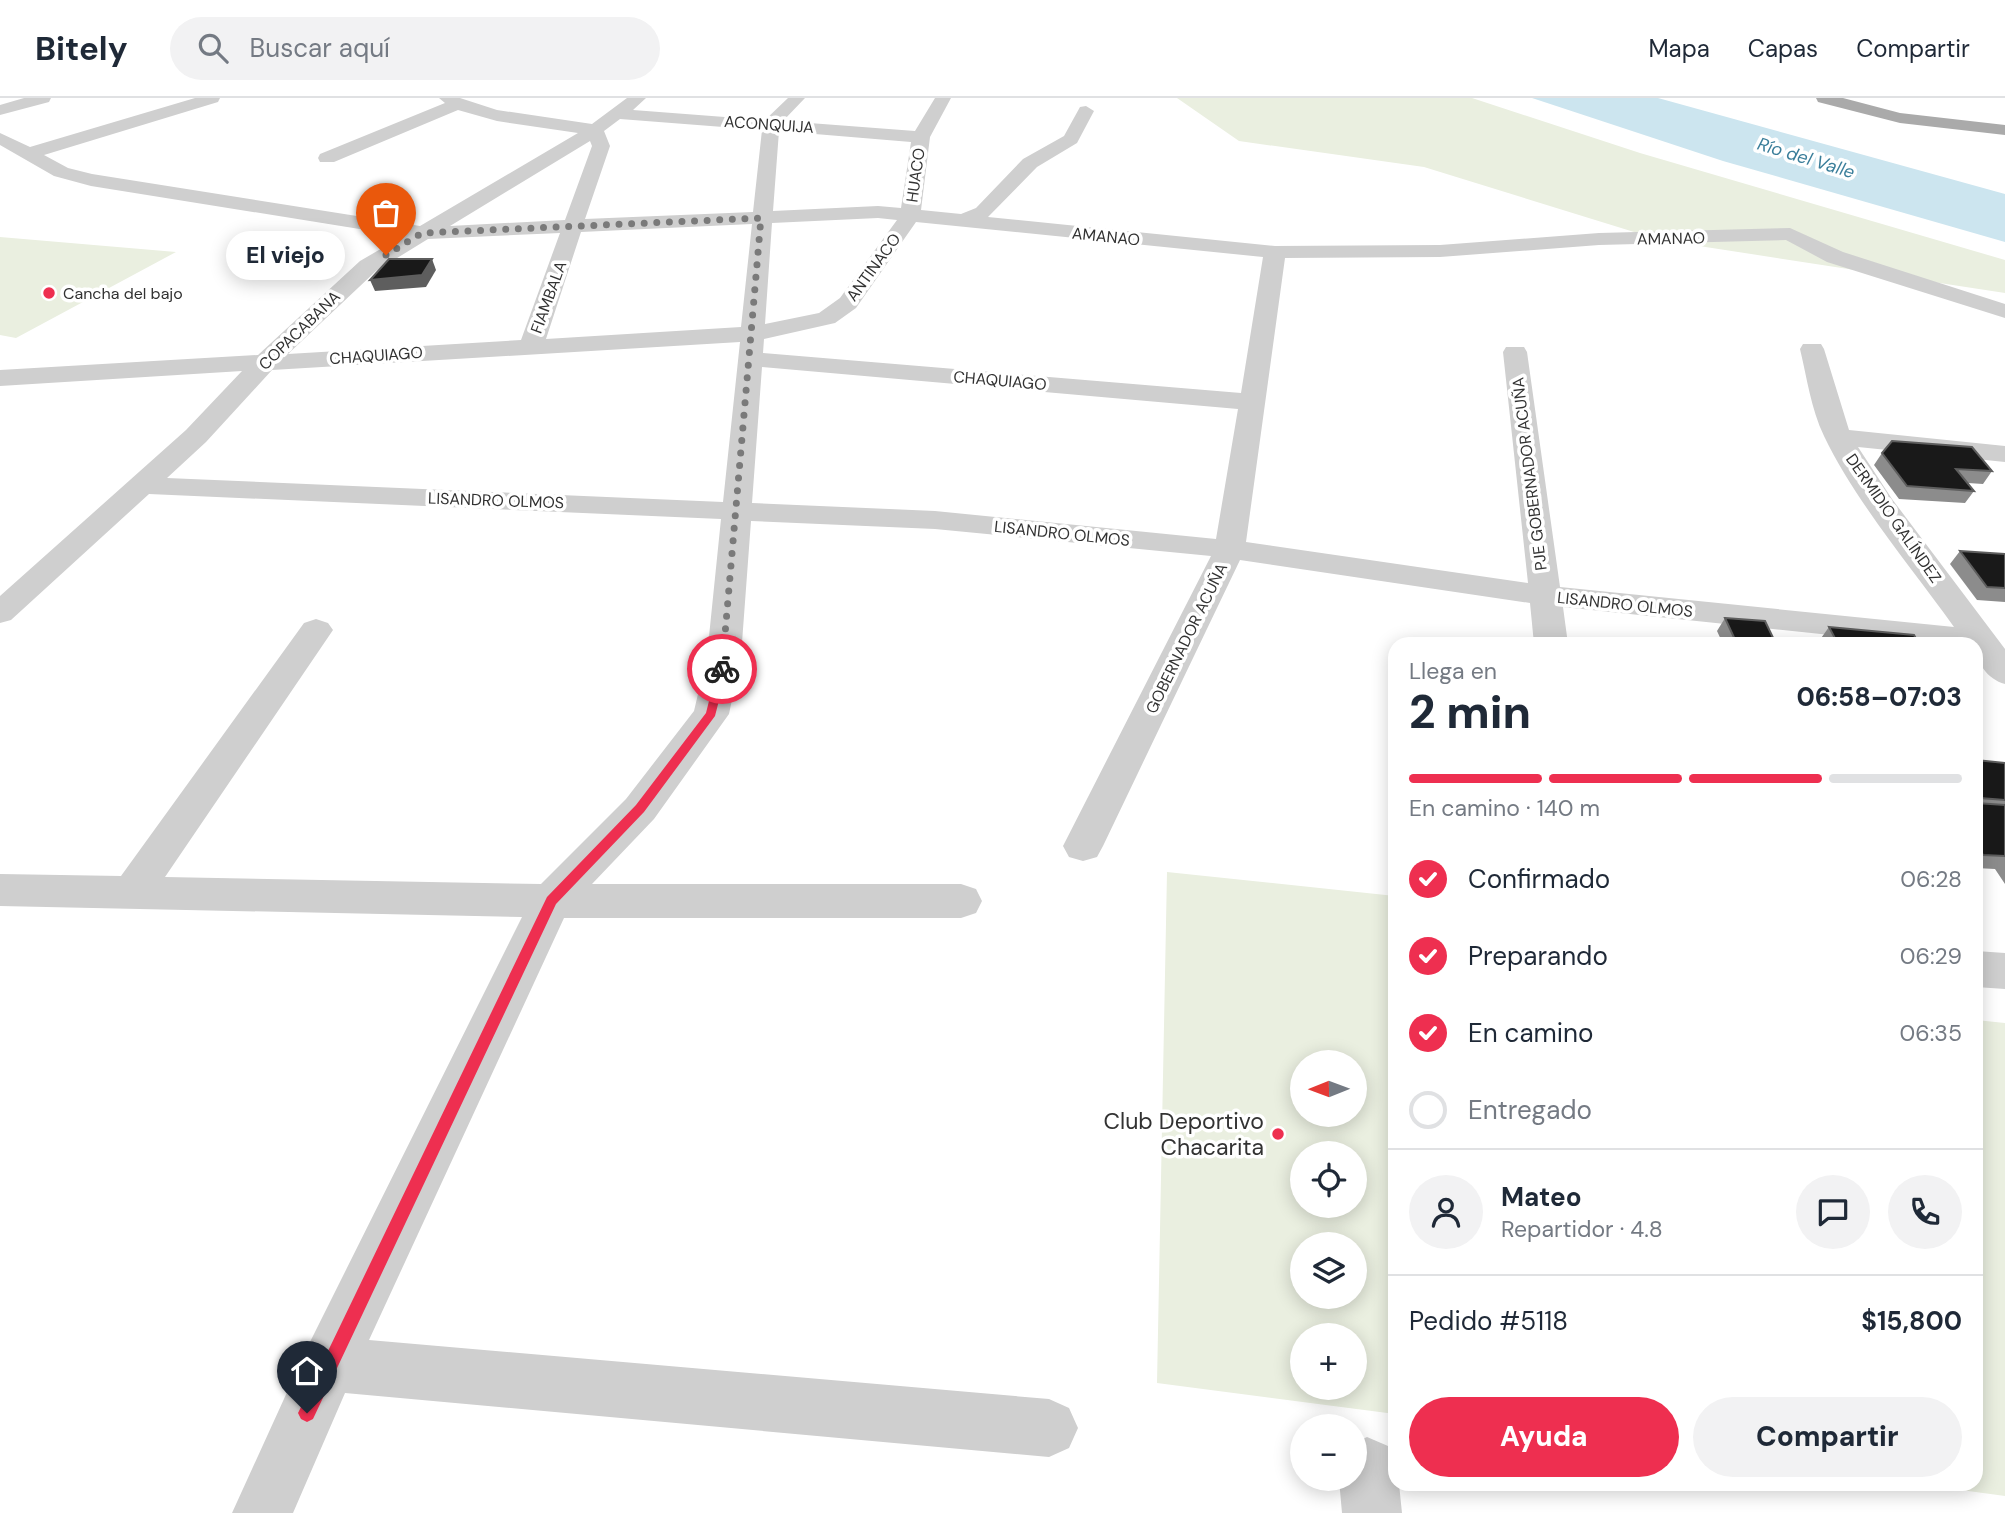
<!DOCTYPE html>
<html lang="es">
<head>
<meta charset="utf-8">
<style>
	:root { --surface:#fff; --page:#f2f2f3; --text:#1f2937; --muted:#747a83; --line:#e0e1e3; --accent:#ee2f50 }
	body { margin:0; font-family:"DM Sans",sans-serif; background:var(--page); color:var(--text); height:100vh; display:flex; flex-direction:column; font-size:26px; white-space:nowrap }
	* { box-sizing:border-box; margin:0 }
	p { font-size:23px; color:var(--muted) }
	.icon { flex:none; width:38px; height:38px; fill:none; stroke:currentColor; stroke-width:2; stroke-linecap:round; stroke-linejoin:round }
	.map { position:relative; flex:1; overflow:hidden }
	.details { position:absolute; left:1388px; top:539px; width:595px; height:854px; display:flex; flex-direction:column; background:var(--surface); border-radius:21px; box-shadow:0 4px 18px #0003 }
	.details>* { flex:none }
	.needle { width:46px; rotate:269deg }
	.controls { position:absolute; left:1290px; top:952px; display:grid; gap:14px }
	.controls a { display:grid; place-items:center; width:77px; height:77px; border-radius:50%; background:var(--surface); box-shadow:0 4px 18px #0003; font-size:35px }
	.pin { position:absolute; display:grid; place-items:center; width:60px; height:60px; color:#fff; margin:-72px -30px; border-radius:50% 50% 50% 0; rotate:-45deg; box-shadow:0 0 7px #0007 }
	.pin .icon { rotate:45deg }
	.courier { position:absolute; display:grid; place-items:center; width:70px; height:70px; margin:-35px; border:5px solid #ee2f50; border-radius:50%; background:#fff; color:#222; box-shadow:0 2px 9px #0007 }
	.bubble { position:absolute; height:49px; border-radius:24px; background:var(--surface); box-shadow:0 4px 18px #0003; font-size:23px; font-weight:800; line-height:49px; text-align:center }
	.headline em { font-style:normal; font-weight:800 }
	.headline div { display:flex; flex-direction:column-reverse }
	.headline { display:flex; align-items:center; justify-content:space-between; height:119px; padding:0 21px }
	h1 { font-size:46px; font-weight:800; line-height:52px }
	.bar { display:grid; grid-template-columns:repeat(4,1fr); gap:10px 7px; align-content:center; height:84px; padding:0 21px }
	.bar i { height:9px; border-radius:5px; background:var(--line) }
	.bar .active { background:var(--accent) }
	.bar p { grid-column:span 4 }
	.line { display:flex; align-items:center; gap:18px; padding:0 21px; border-top:2px solid var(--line) }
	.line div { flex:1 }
	.round { display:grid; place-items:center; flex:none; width:74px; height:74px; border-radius:37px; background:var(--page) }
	ol { padding:0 21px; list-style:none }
	li { display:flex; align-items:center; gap:21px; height:77px }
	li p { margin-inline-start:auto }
	li .icon { padding:7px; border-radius:50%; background:var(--accent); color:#fff; stroke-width:4 }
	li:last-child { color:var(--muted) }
	li i { width:38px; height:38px; border:4px solid var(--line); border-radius:50% }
	.cta { display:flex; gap:14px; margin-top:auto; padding:14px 21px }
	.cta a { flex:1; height:80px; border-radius:42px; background:var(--accent); color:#fff; font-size:28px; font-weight:800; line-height:80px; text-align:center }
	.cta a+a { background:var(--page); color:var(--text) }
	header { display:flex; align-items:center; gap:42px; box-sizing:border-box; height:98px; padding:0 35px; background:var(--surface); border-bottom:2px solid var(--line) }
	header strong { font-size:33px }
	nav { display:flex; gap:38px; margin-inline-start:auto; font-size:24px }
	.search { width:490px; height:63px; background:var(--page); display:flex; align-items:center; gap:18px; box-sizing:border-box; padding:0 24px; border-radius:38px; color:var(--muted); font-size:26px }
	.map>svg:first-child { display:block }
</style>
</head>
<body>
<header>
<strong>Bitely</strong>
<div class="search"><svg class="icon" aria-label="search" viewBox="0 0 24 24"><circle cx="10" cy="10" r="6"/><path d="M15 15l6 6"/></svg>Buscar aquí</div>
<nav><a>Mapa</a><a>Capas</a><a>Compartir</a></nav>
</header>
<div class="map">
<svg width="2005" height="1415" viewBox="0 0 2005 1415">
	<rect width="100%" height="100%" fill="#fff"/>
	<!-- green -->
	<path fill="#eaefe0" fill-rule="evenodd" d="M1177,0h295l168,55 365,107v33l-345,-53 -236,-73 -185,-26z
		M0,139l176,15 -160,86 -16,-3z
		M1167,774l228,24v518l-238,-31zM1354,964v53h-52v-53zM1354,1055v53h-52v-53zM1354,1146v53h-52v-53zM1302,1237h52v53h-52z
		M1976,922l29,3v473l-88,-12h59z"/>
	<!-- water -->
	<path fill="#cce5ef" d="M1532,0h126l347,96v48l-282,-81z"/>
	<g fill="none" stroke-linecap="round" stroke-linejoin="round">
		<!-- minor -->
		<path fill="#cfcfcf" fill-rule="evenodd" d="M24,0h27l-2,4 -49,13v-10z
			M195,0h25l-2,4 -174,53 24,13 24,6 328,52 158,-93 -81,-12 -39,-11 -124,52h-14l-2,-4 2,-4 125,-51 -6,-5h21l37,12 95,14 35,-26h19l-13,12 132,10 23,-22h17l-22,23 132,10 20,-33h16l-21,39 -9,73 40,4 15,-6 47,-49 41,-23 16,-29 6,-1 8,5 -17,32 -40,24 -49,50 287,29 165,-1 159,-12 191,-5 53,24 162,52v14l-178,-56 -41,-22 -187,5 -159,12 -155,1 -39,284 282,41 -25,-231 3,-5h18l3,5 33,235 394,40c-42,-59 -99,-126 -130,-191 -13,-27 -17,-58 -24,-87l3,-5h18l3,5 25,81 156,16v16l-147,-15 34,52 113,150v35c-18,-5 -29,-21 -29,-40h-60l-353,-37 5,37h-34l-4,-41 -290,-43 -137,286 -6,11 -14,4 -14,-4 -6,-11 148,-290 -276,-27 -184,-8 -10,135 -12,58 -75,105 -62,65h369l15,5 6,12 -6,12 -15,5h-397l-195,422 680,59 20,9 9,20 -9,20 -20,9 -704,-64 -52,120h-61l77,-169 213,-427 -522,-11v-32l121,2 183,-253 12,-4 12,4 5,7 -168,247 376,7 85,-85 68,-88 13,-55 14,-137 -572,-25 -138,126 -11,3v-27l186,-166 56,-59 -242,15v-16l258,-15 102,-94 43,-25 -312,-50 -37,-10 -54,-31v-12l30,14zM620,21l142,11 -9,82 -168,7 25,-73 -6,-15zM779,33l132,11 -10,66 -23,-2 -105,5zM590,43l2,5 -27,74 -115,6zM878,120l19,2 -57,78 -21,15 -54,11 7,-101zM916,124l347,35 -22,136 -478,-40 1,-14 71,-16 21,-15zM752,126l-11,103 -195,12 35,-107zM560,135l-39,107 -233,14 88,-83 52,-32zM740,244l-17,160 -556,-24 39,-36 66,-72zM762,269l476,42 -22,130 -281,-28 -183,-8z
			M1976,853l29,2v36l-29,-2z
			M1367,1339l21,9 7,17v21h4l3,29h-60l-3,-34h15v-36z"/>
		<!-- major -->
		<path fill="#aaa" fill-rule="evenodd" d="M1816,0h27l57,15 105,12v10l-105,-12 -82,-21z"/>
	</g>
	<!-- wall -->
	<path fill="#8c8c8c" d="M1882,355l110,18 -9,13 -15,-1 6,8 -9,12 -66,-4 -25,-34z
		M1960,453l45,3v48l-28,-2 -27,-36z
		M1725,520l51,26h-53l-6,-13z
		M1829,529l90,17h-98l-2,-3z
		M1976,662l29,3v121l-10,-15 -19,-1z"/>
	<!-- shaded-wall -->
	<path fill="#5e5e5e" d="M432,161l4,11 -10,17 -51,4 -5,-11z"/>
	<!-- building -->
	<path fill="#191919" stroke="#5e5e5e" stroke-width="2" d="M389,161h43l-10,16 -52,5z
		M1892,343l80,6 20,24 -36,-2 18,22 -67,-5 -25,-33z
		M1960,453l45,3v34l-18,-1z
		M1725,520l40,3 11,23h-39z
		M1829,529l85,8 5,9h-81z
		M1976,662l29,3v37l-25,-2 -4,-6z
		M1976,705l29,2v51l-22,-1 -7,-12z"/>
	<!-- route -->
	<path fill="#ee2f50" d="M722,567l5,4 -12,47 -71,96 -88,92 -243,515 -6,3 -6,-3 -3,-6 3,-6 246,-510 89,-92 70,-92 11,-44z"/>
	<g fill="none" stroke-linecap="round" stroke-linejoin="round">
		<!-- done -->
		<path stroke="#7a7a7a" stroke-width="7" stroke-dasharray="0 12.6" d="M386,157l36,-22 339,-15 -39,451"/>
	</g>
	<!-- markers -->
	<g fill="#ee2f50" stroke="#fff" stroke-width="2.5">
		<circle cx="49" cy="195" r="7"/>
		<circle cx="1278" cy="1036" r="7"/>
	</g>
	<g text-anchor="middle" stroke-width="7" stroke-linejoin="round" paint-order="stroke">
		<!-- far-street labels -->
		<g font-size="16" fill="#323232" stroke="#fff">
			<text transform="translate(769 26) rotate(4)" y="6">ACONQUIJA</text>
			<text transform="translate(915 77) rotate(-82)" y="6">HUACO</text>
			<text transform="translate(1106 138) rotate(6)" y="6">AMANAO</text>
			<text transform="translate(1671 140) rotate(-1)" y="6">AMANAO</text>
			<text transform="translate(873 169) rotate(-54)" y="6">ANTINACO</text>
			<text transform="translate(548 199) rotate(-70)" y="6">FIAMBALA</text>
			<text transform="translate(299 232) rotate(-44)" y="6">COPACABANA</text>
			<text transform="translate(376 257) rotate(-4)" y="6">CHAQUIAGO</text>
			<text transform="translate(1000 282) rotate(5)" y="6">CHAQUIAGO</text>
			<text transform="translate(1529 376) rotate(-97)" y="6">PJE GOBERNADOR ACUÑA</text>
			<text transform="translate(496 402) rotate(2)" y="6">LISANDRO OLMOS</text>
			<text transform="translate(1894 420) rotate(55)" y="6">DERMIDIO GALÍNDEZ</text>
			<text transform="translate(1062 435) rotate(6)" y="6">LISANDRO OLMOS</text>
			<text transform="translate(1625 506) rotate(6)" y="6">LISANDRO OLMOS</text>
			<text transform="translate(1186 540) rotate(-64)" y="6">GOBERNADOR ACUÑA</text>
		</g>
		<!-- far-poi labels -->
		<g font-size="16" fill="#323232" stroke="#fff" text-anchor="start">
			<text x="63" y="201">Cancha del bajo</text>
		</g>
		<!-- far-water labels -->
		<g font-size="18" font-style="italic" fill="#3a7e9a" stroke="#fff">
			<text transform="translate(1806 60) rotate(17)" y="6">Río del Valle</text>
		</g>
		<!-- near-poi labels -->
		<g font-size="23" fill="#323232" stroke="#fff" text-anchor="end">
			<text x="1264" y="1031">Club Deportivo<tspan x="1264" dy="26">Chacarita</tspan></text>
		</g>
	</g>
</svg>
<div class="controls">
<a><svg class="needle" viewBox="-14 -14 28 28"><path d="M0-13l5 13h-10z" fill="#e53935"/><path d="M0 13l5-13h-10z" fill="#747a83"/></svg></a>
<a><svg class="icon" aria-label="locate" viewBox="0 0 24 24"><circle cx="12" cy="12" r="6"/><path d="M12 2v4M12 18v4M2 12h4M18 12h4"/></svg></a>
<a><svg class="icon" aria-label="layers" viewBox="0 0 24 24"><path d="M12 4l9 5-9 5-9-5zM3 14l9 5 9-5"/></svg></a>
<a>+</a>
<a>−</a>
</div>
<div class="pin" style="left:386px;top:157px;background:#ea580c"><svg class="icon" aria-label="bag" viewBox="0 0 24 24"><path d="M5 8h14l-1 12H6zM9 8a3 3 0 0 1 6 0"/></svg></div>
<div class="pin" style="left:307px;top:1315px;background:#1f2937"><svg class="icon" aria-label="home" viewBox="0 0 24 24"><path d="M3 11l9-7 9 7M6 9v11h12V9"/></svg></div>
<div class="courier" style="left:722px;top:571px"><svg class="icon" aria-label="bike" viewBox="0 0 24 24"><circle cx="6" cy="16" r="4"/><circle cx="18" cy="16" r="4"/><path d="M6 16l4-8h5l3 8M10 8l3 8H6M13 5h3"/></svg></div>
<div class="bubble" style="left:226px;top:133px;width:119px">El viejo</div>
<section class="details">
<div class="headline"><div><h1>2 min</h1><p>Llega en</p></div><em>06:58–07:03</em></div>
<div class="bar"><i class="active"></i><i class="active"></i><i class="active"></i><i></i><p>En camino · 140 m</p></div>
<ol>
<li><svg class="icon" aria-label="check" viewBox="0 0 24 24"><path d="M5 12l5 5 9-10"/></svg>Confirmado<p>06:28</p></li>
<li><svg class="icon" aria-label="check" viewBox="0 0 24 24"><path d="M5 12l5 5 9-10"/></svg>Preparando<p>06:29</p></li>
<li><svg class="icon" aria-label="check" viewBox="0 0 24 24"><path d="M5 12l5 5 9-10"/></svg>En camino<p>06:35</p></li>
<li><i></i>Entregado</li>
</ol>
<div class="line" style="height:126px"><a class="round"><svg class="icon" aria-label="person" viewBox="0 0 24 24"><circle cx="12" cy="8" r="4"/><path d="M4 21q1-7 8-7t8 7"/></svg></a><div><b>Mateo</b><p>Repartidor · 4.8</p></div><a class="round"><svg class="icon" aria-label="chat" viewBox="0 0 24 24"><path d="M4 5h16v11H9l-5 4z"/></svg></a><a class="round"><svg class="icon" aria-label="phone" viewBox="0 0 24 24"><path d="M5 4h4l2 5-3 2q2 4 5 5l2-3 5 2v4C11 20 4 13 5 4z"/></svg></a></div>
<div class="line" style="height:91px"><div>Pedido #5118</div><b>$15,800</b></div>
<div class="cta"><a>Ayuda</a><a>Compartir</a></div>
</section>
</div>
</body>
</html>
